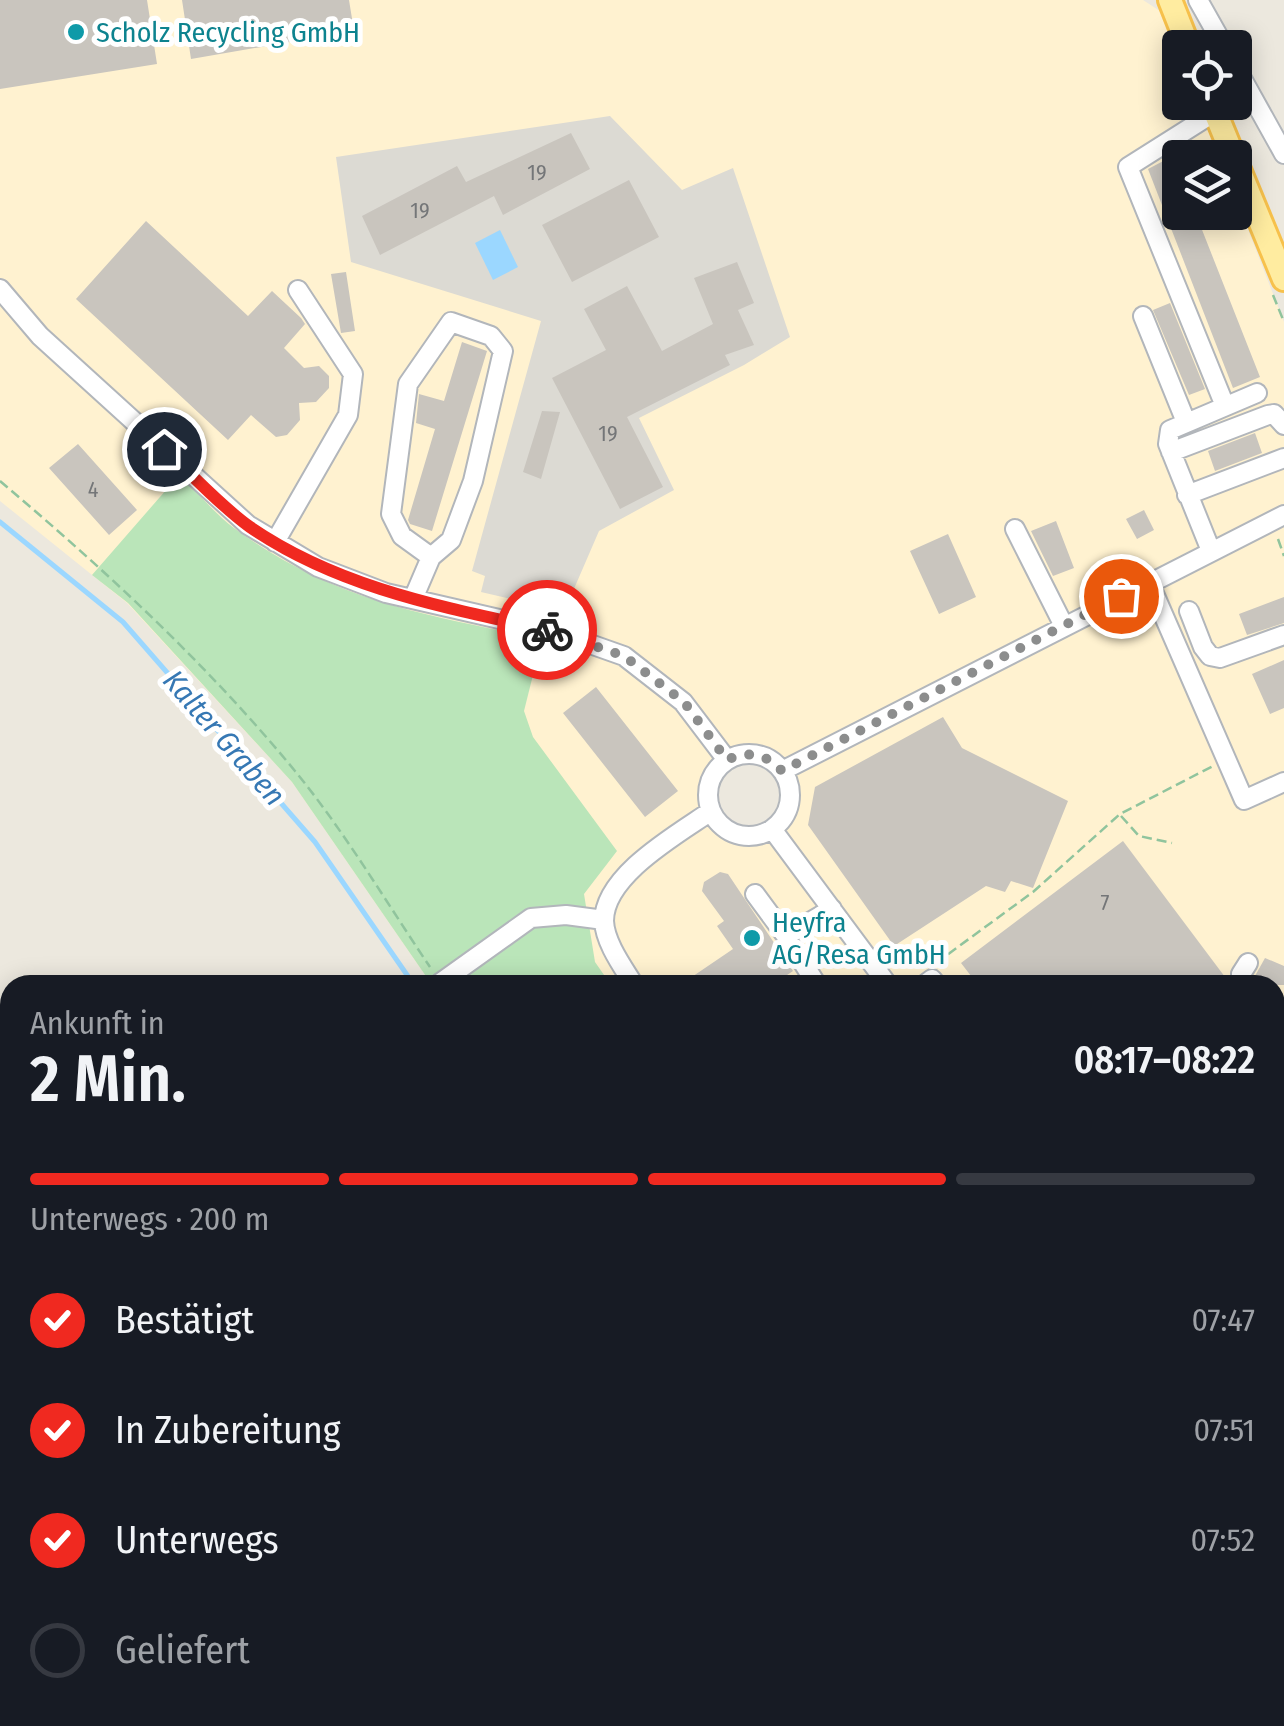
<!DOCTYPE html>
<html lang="de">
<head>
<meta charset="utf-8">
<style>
	:root { --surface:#171b24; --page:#20242c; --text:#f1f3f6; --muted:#9ea1a6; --line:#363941; --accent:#f02920 }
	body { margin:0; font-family:"Fira Sans Condensed",sans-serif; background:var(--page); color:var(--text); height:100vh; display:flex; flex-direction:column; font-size:38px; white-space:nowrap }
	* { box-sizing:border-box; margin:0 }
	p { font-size:32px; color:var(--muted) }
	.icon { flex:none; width:55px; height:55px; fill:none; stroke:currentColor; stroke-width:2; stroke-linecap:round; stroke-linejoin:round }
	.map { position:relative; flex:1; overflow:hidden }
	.side { position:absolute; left:0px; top:975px; width:1285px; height:752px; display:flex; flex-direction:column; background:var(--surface); border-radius:30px 30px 0 0; box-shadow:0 5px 25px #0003 }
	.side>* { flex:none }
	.controls { position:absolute; left:1162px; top:30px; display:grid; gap:20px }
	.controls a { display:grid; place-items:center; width:90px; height:90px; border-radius:10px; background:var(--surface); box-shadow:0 5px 25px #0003; font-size:50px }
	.pin { position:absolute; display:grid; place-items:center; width:85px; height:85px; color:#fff; margin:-42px; border:5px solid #fff; border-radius:50%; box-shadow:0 2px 10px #0007 }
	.courier { position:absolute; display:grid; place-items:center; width:100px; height:100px; margin:-50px; border:8px solid #f02920; border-radius:50%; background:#fff; color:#222; box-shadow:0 2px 12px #0007 }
	.overview em { font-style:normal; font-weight:600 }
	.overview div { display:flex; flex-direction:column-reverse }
	.overview { display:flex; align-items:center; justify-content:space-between; height:170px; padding:0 30px }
	h1 { font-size:65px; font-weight:600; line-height:75px }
	.bar { display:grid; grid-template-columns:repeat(4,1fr); gap:15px 10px; align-content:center; height:120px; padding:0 30px }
	.bar i { height:12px; border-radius:8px; background:var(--line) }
	.bar .selected { background:var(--accent) }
	.bar p { grid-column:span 4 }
	ol { padding:0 30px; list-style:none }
	li { display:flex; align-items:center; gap:30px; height:110px }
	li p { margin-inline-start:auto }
	li .icon { padding:10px; border-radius:50%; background:var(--accent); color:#fff; stroke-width:4 }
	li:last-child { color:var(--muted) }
	li i { width:55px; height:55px; border:5px solid var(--line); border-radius:50% }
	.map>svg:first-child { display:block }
</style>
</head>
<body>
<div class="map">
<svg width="1284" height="1726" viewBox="0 0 1284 1726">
	<rect width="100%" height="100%" fill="#ece8de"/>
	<!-- commercial -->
	<path fill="#fff2d0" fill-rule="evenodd" d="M0,0h1143l20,13 17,41v48l19,1 21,54 -40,1v54h55v-16l49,126v1404h-353l-5,-8h349v-733h-843l-140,-203 -165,-179 -127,-102zM751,754l23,8 8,9 5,10 2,21 -9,19 -8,8 -9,4 -20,2 -20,-8 -7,-7 -8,-20v-12l10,-21 9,-7z"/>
	<!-- industrial -->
	<path fill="#dcdad3" d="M610,116l72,74 51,-22 57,169 -46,28 -105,53 35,72 -75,41 -32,74 -14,-5 -3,8 -69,-16 4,-16 -13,-5 69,-250 -190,-59 -15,-105z"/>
	<!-- green -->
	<path fill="#bae5b9" d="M180,474c17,18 34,39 54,54 99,73 191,87 308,111l-18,72 9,26 84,114 -33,43 11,68 16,23h-179l-140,-203 -164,-179 -36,-28z"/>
	<!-- water -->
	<path fill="#9bd7ff" d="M500,230l18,37 -25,13 -18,-37z"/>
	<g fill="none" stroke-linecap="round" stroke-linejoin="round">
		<!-- stream -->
		<path stroke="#9bd7ff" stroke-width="5" d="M0,522l123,100 192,220 99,143
			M907,1718l5,8"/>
	</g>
	<!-- building -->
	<path fill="#c9c5be" d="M0,0h147l10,64 -157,25z
		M182,0h167l5,31 -163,28z
		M571,133l19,36 -87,46 -9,-19 -114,59 -18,-39 95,-50 9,16z
		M1173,156l7,19v37h15l65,165 -27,11 -85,-219z
		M629,180l30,57 -87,45 -30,-57z
		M146,221l102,95 24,-25 29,27 4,6 -21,24 20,20 15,-2 10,10v12l-13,14 -17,1 1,17 -13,15 -11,2 -25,-22 -23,25 -152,-141z
		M737,262l17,41 -16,7 16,35 -29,10 5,10 -103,52 36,70 -43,22 -68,-131 54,-28 -22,-41 43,-23 35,65 51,-27 -19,-46z
		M346,272l9,59 -14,2 -10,-59z
		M1170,303l35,86 -16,6 -36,-85z
		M462,342l25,9 -55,180 -22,-7 -2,-4 27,-91 -19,-6 3,-29 25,7z
		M542,411l18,1 -19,67 -18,-7z
		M1255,433l7,20 -47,18 -7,-20z
		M78,444l59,66 -28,25 -60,-67z
		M1144,510l10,20 -17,9 -11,-20z
		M1056,521l18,47 -21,8 -22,-45z
		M948,534l28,63 -37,17 -29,-63z
		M1284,597v26l-37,12 -8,-21z
		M1284,660v48l-14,6 -18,-40z
		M596,687l82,104 -33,26 -82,-104z
		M943,717l19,31 106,53 -35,87 -22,-7 -6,11 -19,-6 -92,60 -86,-121 7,-38z
		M1123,841l108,144h-253l-17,-22z
		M720,872l8,2 65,97 -21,14h-92l53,-36 -16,-23 7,-5 -22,-30 2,-9z
		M1265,958l19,8v19h-28l-1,-9z"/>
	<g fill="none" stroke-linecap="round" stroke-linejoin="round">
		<!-- minor casing -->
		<g stroke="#b2b6bb" stroke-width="22">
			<path id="minor" d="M1198,0l27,48
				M1235,66l49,88
				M1215,112l-87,55 97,239
				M0,289l40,47 208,189 70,42 68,26 170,39 68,24 59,46 44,58
				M1143,316l43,106
				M1171,452l97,-37 6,-1 10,11
				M1187,495l97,-37
				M1015,529l49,97
				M275,542l73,-127 5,-41 -55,-84
				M1211,551l-43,-107 2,-14 87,-37
				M1149,582l95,218 40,-18
				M413,599l18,-42 20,-17 22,-59 30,-130 -12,-15 -40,-14 -43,62 -17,130 11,22 29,21
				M1189,611l14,36 7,9 10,2 64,-23
				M708 795a41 41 0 1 1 82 0a41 41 0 1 1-82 0Z
				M782,771l502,-256
				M772,829l116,156
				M755,894l31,42
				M440,983l91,-65 35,-3 38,5
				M634,985c-11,-18 -29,-42 -30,-64 0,-46 74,-87 107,-110
				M817,985l-31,-49 46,-27
				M924,985l8,-6 5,6
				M1244,985l-3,-11 7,-11
				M1275,1012l9,-3
				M1275,1117l9,21
				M1275,1428l9,20
				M1167,1718l5,8"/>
		</g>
		<!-- major casing -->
		<g stroke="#f7c14c" stroke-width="28">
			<path id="major" d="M1170,0l19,48
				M1211,102l23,56
				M1235,160l49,119"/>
		</g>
		<!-- path -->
		<path stroke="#90c49d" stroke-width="2.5" stroke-dasharray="10 5" stroke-linecap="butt" d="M1273,295l11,27
			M0,481c105,89 207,183 295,290 50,61 91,131 135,196
			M1278,539l6,17
			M1121,816l18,20 33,7
			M936,963l97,-71 87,-78 93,-48
			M898,1718l5,8
			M736,1726l14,-8"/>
		<!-- minor -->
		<use href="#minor" stroke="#fff" stroke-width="18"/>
		<!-- major -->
		<use href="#major" stroke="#ffeca0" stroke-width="22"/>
	</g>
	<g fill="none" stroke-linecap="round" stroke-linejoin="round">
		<!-- done -->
		<path stroke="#8c8d8d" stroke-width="10" stroke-dasharray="0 18" d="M547,630l77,26 60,46 43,58c22,-10 39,-6 55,11l339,-175"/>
		<!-- route -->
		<path stroke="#f02920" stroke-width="12" d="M164,449c28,25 55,56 86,78 89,61 193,80 297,103"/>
	</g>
	<!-- markers -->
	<g fill="#0f9aa8" stroke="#fff" stroke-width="4">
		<circle cx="76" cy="32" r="10"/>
		<circle cx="752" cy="938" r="10"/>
	</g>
	<g text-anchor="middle" stroke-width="10" stroke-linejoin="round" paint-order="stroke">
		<!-- number labels -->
		<g font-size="22" fill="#747678">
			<text x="537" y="180">19</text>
			<text x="420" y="218">19</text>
			<text x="608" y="441">19</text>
			<text x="93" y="497">4</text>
			<text x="1105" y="910">7</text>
		</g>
		<!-- culture labels -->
		<g font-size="28" fill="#0d838f" stroke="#fff" text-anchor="start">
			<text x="96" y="42">Scholz Recycling GmbH</text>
			<text x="772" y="932">Heyfra<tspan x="772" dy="32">AG/Resa GmbH</tspan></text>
		</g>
		<!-- water labels -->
		<g font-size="30" font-style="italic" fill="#3678b4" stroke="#fff">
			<text transform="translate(224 738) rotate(49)" y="10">Kalter Graben</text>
		</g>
	</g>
</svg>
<div class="controls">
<a><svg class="icon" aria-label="locate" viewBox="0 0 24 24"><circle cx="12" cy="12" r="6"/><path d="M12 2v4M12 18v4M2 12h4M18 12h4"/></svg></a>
<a><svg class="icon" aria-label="layers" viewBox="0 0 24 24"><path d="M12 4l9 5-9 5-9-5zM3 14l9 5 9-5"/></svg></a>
</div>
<div class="pin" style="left:1121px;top:596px;background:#ea580c"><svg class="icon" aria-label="bag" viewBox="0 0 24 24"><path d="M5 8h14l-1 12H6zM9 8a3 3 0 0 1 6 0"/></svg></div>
<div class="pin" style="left:164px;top:449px;background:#1f2937"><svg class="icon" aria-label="home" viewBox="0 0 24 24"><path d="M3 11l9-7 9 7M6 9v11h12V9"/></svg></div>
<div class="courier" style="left:547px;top:630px"><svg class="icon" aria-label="bike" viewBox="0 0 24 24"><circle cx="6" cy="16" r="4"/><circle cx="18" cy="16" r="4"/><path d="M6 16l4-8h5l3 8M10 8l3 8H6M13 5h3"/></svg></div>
<section class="side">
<div class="overview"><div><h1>2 Min.</h1><p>Ankunft in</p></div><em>08:17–08:22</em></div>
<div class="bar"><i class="selected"></i><i class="selected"></i><i class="selected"></i><i></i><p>Unterwegs · 200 m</p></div>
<ol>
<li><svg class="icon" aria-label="check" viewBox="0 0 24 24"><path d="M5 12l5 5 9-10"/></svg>Bestätigt<p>07:47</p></li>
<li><svg class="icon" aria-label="check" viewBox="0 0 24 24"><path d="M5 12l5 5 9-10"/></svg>In Zubereitung<p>07:51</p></li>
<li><svg class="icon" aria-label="check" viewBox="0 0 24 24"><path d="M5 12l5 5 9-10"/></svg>Unterwegs<p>07:52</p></li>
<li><i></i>Geliefert</li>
</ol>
</section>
</div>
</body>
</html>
